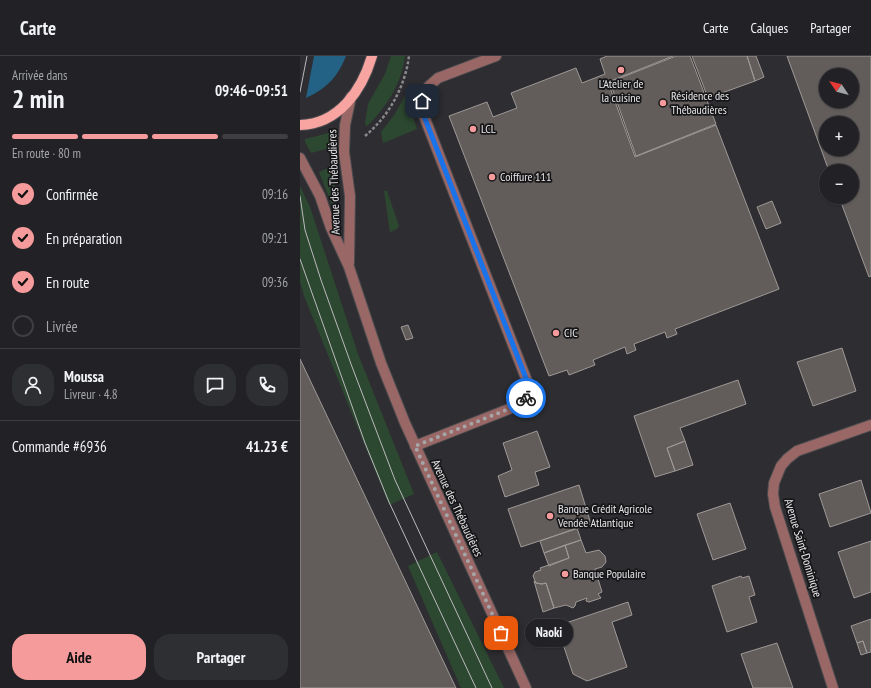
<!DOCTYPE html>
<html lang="fr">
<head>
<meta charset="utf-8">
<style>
	:root { --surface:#222226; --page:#2e2f32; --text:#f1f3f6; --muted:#a2a4a7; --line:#3f3f43; --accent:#f59b9b }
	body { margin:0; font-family:"PT Sans Narrow",sans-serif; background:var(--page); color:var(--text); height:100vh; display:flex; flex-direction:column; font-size:15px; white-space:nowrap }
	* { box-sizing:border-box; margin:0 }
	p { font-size:13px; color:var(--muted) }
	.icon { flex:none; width:22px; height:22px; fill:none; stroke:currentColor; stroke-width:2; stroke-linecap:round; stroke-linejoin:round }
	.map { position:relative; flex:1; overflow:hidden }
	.drawer { display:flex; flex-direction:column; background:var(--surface); width:300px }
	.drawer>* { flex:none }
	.needle { width:26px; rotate:305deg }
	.fabs { position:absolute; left:519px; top:12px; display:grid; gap:8px }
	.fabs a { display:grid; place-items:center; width:40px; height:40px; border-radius:50%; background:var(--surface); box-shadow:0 1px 3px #0004,0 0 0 1px var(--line); font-size:20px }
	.pin { position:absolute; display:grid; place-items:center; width:34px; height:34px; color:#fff; margin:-17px; border-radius:8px; box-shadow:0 2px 6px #0006 }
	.courier { position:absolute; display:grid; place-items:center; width:40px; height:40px; margin:-20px; border:3px solid #1a73e8; border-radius:50%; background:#fff; color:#222; box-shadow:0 1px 5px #0007 }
	.bubble { position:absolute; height:28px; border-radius:14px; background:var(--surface); box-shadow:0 1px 3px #0004,0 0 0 1px var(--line); font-size:13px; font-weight:700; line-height:28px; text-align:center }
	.overview em { font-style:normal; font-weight:700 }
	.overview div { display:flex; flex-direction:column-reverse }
	.overview { display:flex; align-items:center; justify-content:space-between; height:68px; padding:0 12px }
	h1 { font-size:26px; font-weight:700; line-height:30px }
	.bar { display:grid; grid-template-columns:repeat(4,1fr); gap:6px 4px; align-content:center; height:48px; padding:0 12px }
	.bar i { height:5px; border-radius:3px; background:var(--line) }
	.bar .current { background:var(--accent) }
	.bar p { grid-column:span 4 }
	.line { display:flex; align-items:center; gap:10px; padding:0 12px; border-top:1px solid var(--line) }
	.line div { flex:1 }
	.round { display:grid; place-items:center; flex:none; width:42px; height:42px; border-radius:16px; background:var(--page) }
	ol { padding:0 12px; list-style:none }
	li { display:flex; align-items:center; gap:12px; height:44px }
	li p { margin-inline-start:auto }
	li .icon { padding:4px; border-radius:50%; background:var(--accent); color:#111; stroke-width:4 }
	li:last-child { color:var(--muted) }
	li i { width:22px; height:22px; border:2px solid var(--line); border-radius:50% }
	.cta { display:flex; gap:8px; margin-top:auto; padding:8px 12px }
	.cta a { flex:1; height:46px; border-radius:16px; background:var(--accent); color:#111; font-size:16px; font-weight:700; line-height:46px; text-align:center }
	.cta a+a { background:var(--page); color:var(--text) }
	header { display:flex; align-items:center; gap:24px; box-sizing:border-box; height:56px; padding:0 20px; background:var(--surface); border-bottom:1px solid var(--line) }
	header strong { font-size:19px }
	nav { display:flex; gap:22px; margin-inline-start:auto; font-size:14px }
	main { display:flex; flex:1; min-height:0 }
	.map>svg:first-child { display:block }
</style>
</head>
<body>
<header>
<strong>Carte</strong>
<nav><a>Carte</a><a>Calques</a><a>Partager</a></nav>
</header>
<main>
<section class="drawer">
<div class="overview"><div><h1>2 min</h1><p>Arrivée dans</p></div><em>09:46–09:51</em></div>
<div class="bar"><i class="current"></i><i class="current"></i><i class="current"></i><i></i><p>En route · 80 m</p></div>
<ol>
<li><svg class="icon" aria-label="check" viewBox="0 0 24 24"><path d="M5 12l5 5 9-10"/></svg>Confirmée<p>09:16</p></li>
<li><svg class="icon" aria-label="check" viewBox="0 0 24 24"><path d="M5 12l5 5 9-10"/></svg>En préparation<p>09:21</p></li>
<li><svg class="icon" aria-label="check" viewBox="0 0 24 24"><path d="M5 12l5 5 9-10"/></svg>En route<p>09:36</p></li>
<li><i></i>Livrée</li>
</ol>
<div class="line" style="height:72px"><a class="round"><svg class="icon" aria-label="person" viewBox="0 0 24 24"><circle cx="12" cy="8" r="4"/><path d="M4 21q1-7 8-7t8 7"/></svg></a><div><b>Moussa</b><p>Livreur · 4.8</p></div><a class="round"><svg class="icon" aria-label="chat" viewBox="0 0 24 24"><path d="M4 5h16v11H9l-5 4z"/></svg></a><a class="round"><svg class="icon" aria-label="phone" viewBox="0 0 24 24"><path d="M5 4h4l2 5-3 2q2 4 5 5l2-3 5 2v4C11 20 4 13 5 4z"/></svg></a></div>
<div class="line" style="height:52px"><div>Commande #6936</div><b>41.23 €</b></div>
<div class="cta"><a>Aide</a><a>Partager</a></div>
</section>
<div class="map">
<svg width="571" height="632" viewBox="0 0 571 632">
	<rect width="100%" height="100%" fill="#2e2e32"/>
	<!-- green -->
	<path fill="#2d4830" d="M91,0h14c-3,27 -19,52 -38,70l-2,-2 3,-20 17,-30z
		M107,36l4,1 -1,15 7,21 -34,14 -2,-11 14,-18z
		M33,76l1,15 -23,6 -6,-11v-3z
		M33,110l4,41 -1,2 -4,-4 -13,-33z
		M0,130l10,21 48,147 56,140 -25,11 -85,-209 -4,-14z
		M84,135h3l12,35 -2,3 -7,3z
		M137,496l67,136h-43l-53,-122z"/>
	<!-- water -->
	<path fill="#236185" d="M14,0h32c-9,22 -19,32 -40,42z"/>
	<!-- building -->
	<path fill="#625d5b" stroke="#9e9997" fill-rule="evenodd" d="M307,0h66l-65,26 27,75 81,-32 63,164 -104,40 2,5 -10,4 -2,-6 -31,12 2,6 -9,4 -2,-7 -32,13 2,5 -26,10 -2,-5 -18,6 -100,-260 38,-14 6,15 24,-9 -6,-15 65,-25 6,15 23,-9 -5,-15z
		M376,0h14l26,68 -80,32 -26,-74z
		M392,0h55l8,25 -47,17z
		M447,0h9l8,21 -9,4z
		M487,0h84v220l-2,1 -30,-80h13v-26h-23zM526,19h26v26h-26zM526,67h26v26h-26z
		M472,145l9,22 -15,6 -9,-22z
		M108,269l5,13 -7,2 -5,-13z
		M542,292l14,43 -43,15 -16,-44z
		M0,303l156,329h-156z
		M438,324l8,24 -66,24 5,13 -18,7 8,23 -20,6 -21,-61z
		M237,375l13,36 -15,5 4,13 -34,12 -7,-21 14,-6 -9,-27z
		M385,385l8,24 -18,6 -8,-23z
		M561,424l10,33 -41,14 -11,-33z
		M279,429l12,39 -70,23 -13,-38z
		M430,447l16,46 -33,11 -16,-46z
		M277,472l4,12 -37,13 -4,-12z
		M281,484l5,13 13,-3 6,6 1,6 -4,5 -7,2 7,23 -4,2 3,4 -12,4 -3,-1 1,-3 -11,4 -1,4 -2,2 -7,-3 -12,3 -8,-25 -4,1 -6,-1 -3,-7 2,-4 6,-2 -1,-2 29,-10 -4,-13z
		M571,485v51l-17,6 -16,-46z
		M265,489l4,13 -20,8 -5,-13z
		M441,520l1,2 7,-2 6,19 -6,2 8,25 -30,10 -15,-46z
		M234,525l2,2 6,1 4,-1 8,25 -11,4z
		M328,546l4,13 -20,7 15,45 -40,14 -14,-7 -16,-48z
		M571,563v33l-4,1 -4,-12 -6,2 -6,-17z
		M563,585l4,12 -6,2 -4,-12z
		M477,587l16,45h-40l-12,-34z"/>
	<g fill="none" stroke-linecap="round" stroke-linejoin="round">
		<!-- minor casing -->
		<g stroke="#4c4b4f" stroke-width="12">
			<path id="minor" d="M0,102l20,38 11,32 18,39 32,96 24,60 121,265
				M49,207l1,-67 -6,-44 1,-27 6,-28
				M115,390l104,-41 10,-9v-10l-105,-270 -2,-15 3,-8 3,-6 10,-9 58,-22
				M533,632l-58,-181 -2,-13 1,-11 7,-17 6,-7 10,-8 74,-26"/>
		</g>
		<!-- major casing -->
		<g stroke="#4c4b4f" stroke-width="12">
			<path id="major" d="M0,69c39,-1 62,-35 72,-69"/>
		</g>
		<!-- path -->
		<path stroke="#89898c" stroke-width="2.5" stroke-dasharray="3 2" stroke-linecap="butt" d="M65,80c24,-20 40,-49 44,-80"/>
		<!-- minor -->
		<use href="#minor" stroke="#996765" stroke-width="10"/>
		<!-- major -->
		<use href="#major" stroke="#f8a5a2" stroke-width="10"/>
		<!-- tram -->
		<path stroke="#bbbabe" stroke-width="1" d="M0,36l7,-36
			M0,140l5,34 16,50 30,84 44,116 97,208
			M0,203l65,184 24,59 87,186"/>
	</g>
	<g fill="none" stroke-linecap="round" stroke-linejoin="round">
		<!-- done -->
		<path stroke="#a6a6a9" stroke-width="4" stroke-dasharray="0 7.2" d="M201,577l-86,-187 104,-41 7,-7"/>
		<!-- route -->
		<path stroke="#1a73e8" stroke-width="5" d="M122,45l2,15 105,270v10l-3,2"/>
	</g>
	<!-- markers -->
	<g fill="#f59b9b" stroke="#161618" stroke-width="1.5">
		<circle cx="321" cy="14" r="4"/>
		<circle cx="363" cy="47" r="4"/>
		<circle cx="173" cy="73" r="4"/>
		<circle cx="192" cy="121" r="4"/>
		<circle cx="256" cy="277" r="4"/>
		<circle cx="250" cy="460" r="4"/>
		<circle cx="265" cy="518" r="4"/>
	</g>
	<g text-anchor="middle" stroke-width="3.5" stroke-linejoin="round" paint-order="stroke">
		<!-- poi labels -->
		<g font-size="12" fill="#e7e6e9" stroke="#161618" text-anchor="start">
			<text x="321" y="32" text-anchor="middle">L'Atelier de<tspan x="321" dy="14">la cuisine</tspan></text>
			<text x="371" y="44">Résidence des<tspan x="371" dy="14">Thébaudières</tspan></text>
			<text x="181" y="77">LCL</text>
			<text x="200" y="125">Coiffure 111</text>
			<text x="264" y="281">CIC</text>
			<text x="258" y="457">Banque Crédit Agricole<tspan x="258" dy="14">Vendée Atlantique</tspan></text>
			<text x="273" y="522">Banque Populaire</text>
		</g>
		<!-- street labels -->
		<g font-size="12" fill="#e7e6e9" stroke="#161618">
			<text transform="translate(34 126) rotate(-92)" y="4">Avenue des Thébaudières</text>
			<text transform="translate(157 452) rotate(65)" y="4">Avenue des Thébaudières</text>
			<text transform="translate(503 492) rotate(73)" y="4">Avenue Saint-Dominique</text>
		</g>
	</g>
</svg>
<div class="fabs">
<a><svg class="needle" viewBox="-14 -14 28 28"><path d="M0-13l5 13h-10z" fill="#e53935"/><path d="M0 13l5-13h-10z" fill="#a2a4a7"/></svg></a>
<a>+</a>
<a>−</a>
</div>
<div class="pin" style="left:201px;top:577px;background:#ea580c"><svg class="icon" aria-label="bag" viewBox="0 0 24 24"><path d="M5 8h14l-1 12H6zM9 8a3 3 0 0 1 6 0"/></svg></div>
<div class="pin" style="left:122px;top:45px;background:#1f2937"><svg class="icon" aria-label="home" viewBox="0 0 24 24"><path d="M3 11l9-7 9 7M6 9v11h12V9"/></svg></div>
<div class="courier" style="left:226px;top:342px"><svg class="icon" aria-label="bike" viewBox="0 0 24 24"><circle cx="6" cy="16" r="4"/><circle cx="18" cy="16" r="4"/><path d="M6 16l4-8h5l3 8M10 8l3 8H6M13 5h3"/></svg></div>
<div class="bubble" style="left:225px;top:563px;width:48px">Naoki</div>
</div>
</main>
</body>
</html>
